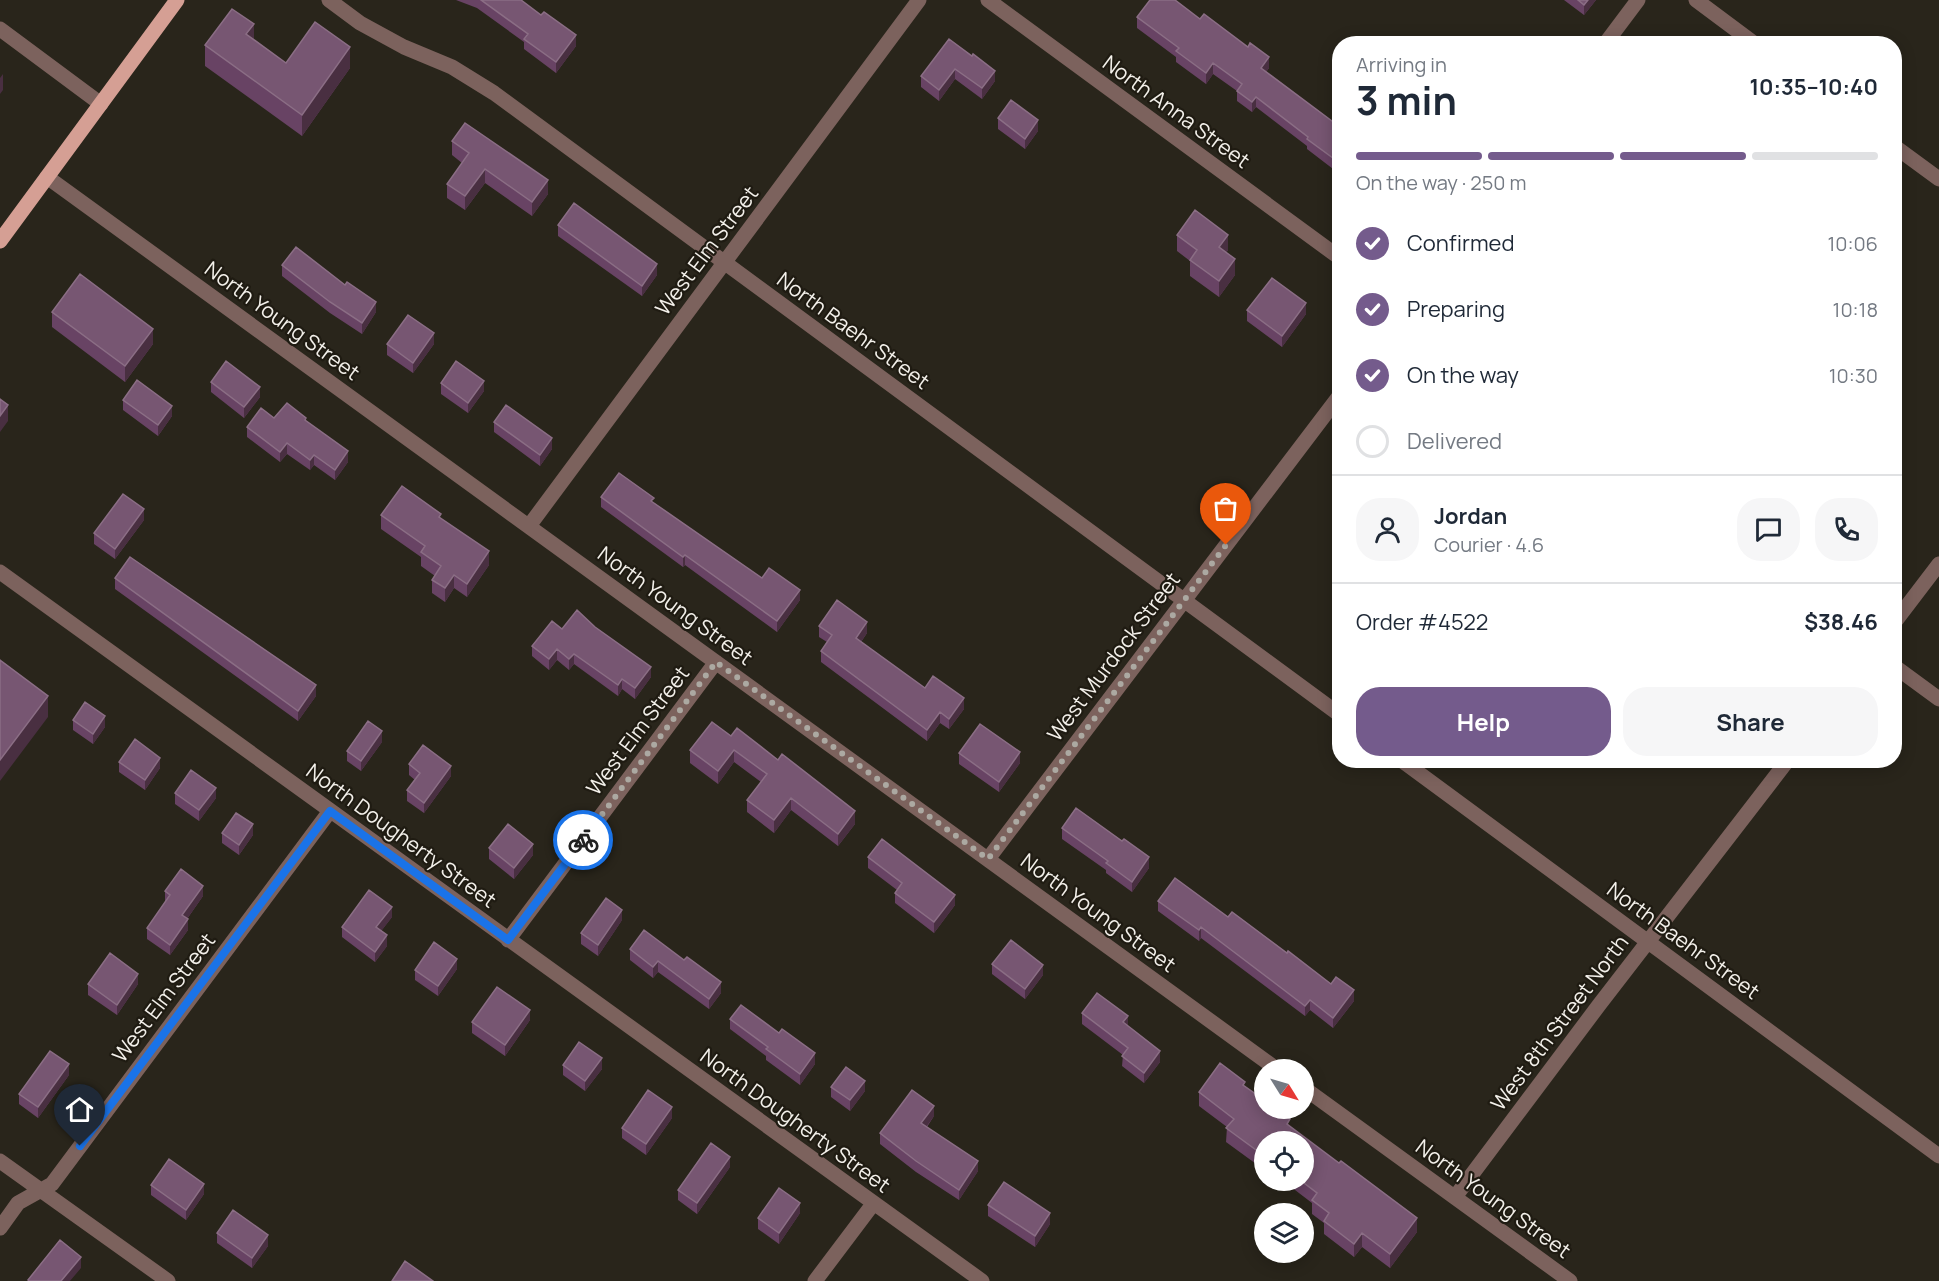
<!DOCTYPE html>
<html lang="en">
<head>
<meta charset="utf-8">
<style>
	:root { --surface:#fff; --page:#f6f6f7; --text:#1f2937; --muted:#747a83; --line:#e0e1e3; --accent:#745b8c }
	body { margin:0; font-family:Manrope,sans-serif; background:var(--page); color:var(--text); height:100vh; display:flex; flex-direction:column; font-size:22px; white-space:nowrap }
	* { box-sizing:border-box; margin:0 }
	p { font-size:20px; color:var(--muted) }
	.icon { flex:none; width:33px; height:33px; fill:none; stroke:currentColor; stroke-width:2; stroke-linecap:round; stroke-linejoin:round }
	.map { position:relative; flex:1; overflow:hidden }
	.sheet { position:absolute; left:1332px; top:36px; width:570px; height:732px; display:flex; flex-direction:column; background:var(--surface); border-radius:24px; box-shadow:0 3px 15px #0003 }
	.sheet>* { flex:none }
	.needle { width:39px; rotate:127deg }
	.controls { position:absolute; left:1254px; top:1059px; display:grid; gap:12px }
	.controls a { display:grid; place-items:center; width:60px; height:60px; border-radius:50%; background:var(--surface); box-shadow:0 3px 15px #0003; font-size:30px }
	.pin { position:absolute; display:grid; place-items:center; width:51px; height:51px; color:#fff; margin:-62px -26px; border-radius:50% 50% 50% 0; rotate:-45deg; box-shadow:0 0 6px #0007 }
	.pin .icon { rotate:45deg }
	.courier { position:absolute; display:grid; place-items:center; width:60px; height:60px; margin:-30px; border:4px solid #1a73e8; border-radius:50%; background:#fff; color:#222; box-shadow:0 2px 8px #0007 }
	.summary em { font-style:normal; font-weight:700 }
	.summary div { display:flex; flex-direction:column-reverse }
	.summary { display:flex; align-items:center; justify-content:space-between; height:102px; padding:0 24px }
	h1 { font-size:39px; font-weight:700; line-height:45px }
	.bar { display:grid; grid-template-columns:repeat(4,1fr); gap:9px 6px; align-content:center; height:72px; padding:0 24px }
	.bar i { height:8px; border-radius:4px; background:var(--line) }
	.bar .selected { background:var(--accent) }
	.bar p { grid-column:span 4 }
	.line { display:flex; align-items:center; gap:15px; padding:0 24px; border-top:2px solid var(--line) }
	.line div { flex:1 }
	.round { display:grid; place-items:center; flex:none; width:63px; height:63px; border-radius:24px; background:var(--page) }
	ol { padding:0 24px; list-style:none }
	li { display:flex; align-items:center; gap:18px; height:66px }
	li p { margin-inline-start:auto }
	li .icon { padding:6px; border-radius:50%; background:var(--accent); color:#fff; stroke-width:4 }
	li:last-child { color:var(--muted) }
	li i { width:33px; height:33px; border:3px solid var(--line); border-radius:50% }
	.primary-button { display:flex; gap:12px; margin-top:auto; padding:12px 24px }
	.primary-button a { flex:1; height:69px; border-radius:24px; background:var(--accent); color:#fff; font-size:24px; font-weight:700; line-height:69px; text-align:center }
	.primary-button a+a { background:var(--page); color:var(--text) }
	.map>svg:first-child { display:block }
</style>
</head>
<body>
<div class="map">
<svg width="1939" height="1281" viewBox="0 0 1939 1281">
	<rect width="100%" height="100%" fill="#29251b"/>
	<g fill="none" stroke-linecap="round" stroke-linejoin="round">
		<!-- minor -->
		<path stroke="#7c625d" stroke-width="15" d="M329,0l31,23 44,24 48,20 42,26 846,622
			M988,0l352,258
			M1696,0l59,44
			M0,29l101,75
			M1605,44l33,-44
			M1894,146l45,33
			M47,177l1231,893
			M529,526l390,-526
			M0,572l982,709
			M1894,623l45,-59
			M1894,666l45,33
			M1401,760l538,396
			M988,859l352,-464
			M508,940l208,-278
			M1304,1088l266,193
			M0,1161l168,120
			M1455,1197l144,-192 189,-245
			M0,1228l18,-25 34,-19 278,-373
			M815,1281l58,-77"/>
		<!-- major -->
		<path stroke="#d59f94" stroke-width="15" d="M0,241l177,-241"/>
	</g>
	<!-- wall -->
	<path fill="#684364" d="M456,0h65l55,46 -20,27 -32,-24v-7l-47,-34z
		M1564,0h32l-12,15z
		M1137,17l63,2 69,49 -3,4 70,52 4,-5 -3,53 -30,-23v-3l-51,-39 -4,5 -15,-11v-10l-24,-17 -7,10 -30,-22v-5l-39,-29z
		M949,39l46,42 -13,18 -27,-20 -16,22 -18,-14v-11z
		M254,40l32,23 64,5 -48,68 -97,-70v-21z
		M998,118l40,13 -13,18 -27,-20z
		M452,141l96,53 -16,22 -47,-33 -20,27 -18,-12v-14l15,-21 -10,-8z
		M558,225l99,50 -15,21 -84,-60z
		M1177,235l51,15 -2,3 9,22 -16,22 -29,-21v-15l-13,-10z
		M282,265l94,47 -14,22 -32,-21 -48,-37z
		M1247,310l59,4 -24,33 -35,-26z
		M52,312l101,32 -28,38 -73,-55z
		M387,344h47l-21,29 -26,-18z
		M211,382l49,15 -16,21 -33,-26z
		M441,383l43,8 -16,22 -27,-19z
		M123,400l49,16 -14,20 -35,-26z
		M274,418l32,3 42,41 -13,18 -21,-15 -4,5 -23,-16 -7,8 -33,-25v-10z
		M494,422l58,27 -12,17 -46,-34z
		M601,497l53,6 108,75 38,22 -23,32 -92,-67 -2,2 -82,-60z
		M381,515l60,4 48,46 -22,32 -13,-9 -9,14 -13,-9v-13l3,-4 -14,-10v-9l-40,-28z
		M144,520l-29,39 -21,-15v-11z
		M115,578l201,118 -18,25 -183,-132z
		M819,626l48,7 -6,9 64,46 39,21 -15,20 -9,-6 -13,18 -106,-79v-11l6,-9 -8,-5z
		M562,629l89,48 -16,22 -13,-10 -4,7 -44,-32 -5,6 -12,-10 -8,10 -17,-14v-10z
		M73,720l32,7 -12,17 -20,-14z
		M731,736l124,88 -17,22 -47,-36 -17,23 -27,-21v-12l14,-18 -27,-20 -16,22 -28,-21v-13z
		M382,742l-21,29 -14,-10v-10z
		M959,753l61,10 -21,29 -40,-28z
		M119,762l41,6 -15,22 -26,-18z
		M409,764l42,12 -27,37 -17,-12v-11l8,-10 -6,-5z
		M175,793l41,5 -17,23 -24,-17z
		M1062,828l87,40 -17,24 -26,-19v-3l-44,-31z
		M222,833l31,2 -14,20 -17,-12z
		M489,848l44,7 -19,24 -25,-20z
		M868,857l87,48 -21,28 -39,-30v-10l2,-3 -29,-22z
		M165,891l38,5 -16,23 1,11 -18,25 -23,-16v-11l18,-26z
		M1158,901l70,16 59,36 67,48 -21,27 -23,-18 -5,6 -104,-78 -2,3 -41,-30z
		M392,917l-11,14 6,15 -12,16 -33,-25v-10z
		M622,920l-24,36 -17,-12v-11z
		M644,930l77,63 -12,16 -51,-37 -5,6 -23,-18v-11z
		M992,964l51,11 -18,24 -33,-25z
		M457,969l-19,27 -23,-16v-10z
		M88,984h50l-21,31 -29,-20z
		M1082,1013l46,13 32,36 -16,21 -22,-17 1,-11 -41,-31z
		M730,1019l85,45 -15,21 -34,-25v-4l-36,-27z
		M530,1020l-25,36 -33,-23v-11z
		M563,1065l39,4 -17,22 -22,-16z
		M69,1075l-31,43 -19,-14v-10z
		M1245,1086l45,40 127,106 -27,36 -28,-21 -8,10 -30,-23v-11l-12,-9v-11l-30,-23h22l-40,-38v25l-1,2 -37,-27 1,-15 -28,-21v-14z
		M831,1087l34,4 -15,20 -19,-14z
		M934,1116l-7,11 51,44 -19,29 -43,-28 -36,-28v-11z
		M672,1118l-26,37 -24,-17v-10z
		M730,1167l-33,47 -19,-14v-10z
		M151,1185l53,9 -18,26 -35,-25z
		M988,1205l62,19 -15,23 -47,-31z
		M800,1213l-21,31 -21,-15v-11z
		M217,1233l51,13 -16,22 -35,-25z"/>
	<!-- shaded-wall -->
	<path fill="#492f41" d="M1588,0h8l-12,15v-10z
		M254,24v21l-8,-11z
		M576,35v11l-20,27v-11z
		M350,47v21l-48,68v-21z
		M1269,57v11l-8,11v-11z
		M1213,63v11l-7,10v-11z
		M955,69v10l-16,22v-11z
		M995,71v10l-13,18v-11z
		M3,74v16l-3,4v-16z
		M1256,97v10l-4,5v-10z
		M1038,120v11l-13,18v-10z
		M1340,157v11l-3,4v-11z
		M485,169v14l-20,27v-14z
		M548,180v14l-16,22v-14z
		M1228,235v15l-9,13v-16z
		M1235,259v16l-16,22v-16z
		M657,264v11l-15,21v-10z
		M376,302v10l-14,22v-11z
		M1306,303v11l-24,33v-11z
		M153,329v15l-28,38v-16z
		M434,333v11l-21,29v-10z
		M484,381v10l-16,22v-10z
		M260,387v10l-16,21v-11z
		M8,405v16l-8,11v-16z
		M172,406v10l-14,20v-11z
		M552,438v11l-12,17v-11z
		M287,443v11l-7,8v-10z
		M348,451v11l-13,18v-10z
		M314,455v10l-4,5v-10z
		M144,509v11l-29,39v-10z
		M489,551v14l-22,32v-13z
		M685,555v10l-2,2v-10z
		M454,575v13l-9,14v-14z
		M800,590v10l-23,32v-11z
		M867,622v11l-11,16v-11z
		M557,649v11l-8,10v-11z
		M574,654v10l-5,6v-11z
		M651,667v10l-16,22v-11z
		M622,679v10l-4,7v-11z
		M316,685v11l-18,25v-10z
		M48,696v21l-48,64v-21z
		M964,698v11l-15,20v-10z
		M940,712v11l-13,18v-11z
		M105,716v11l-12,17v-10z
		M382,731v11l-21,29v-10z
		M734,750v12l-16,22v-13z
		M1020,752v11l-21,29v-10z
		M160,758v10l-15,22v-10z
		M451,766v10l-27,37v-10z
		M216,788v10l-17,23v-11z
		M791,798v12l-17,23v-13z
		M855,811v13l-17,22v-12z
		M253,824v11l-14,20v-10z
		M533,844v11l-19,24v-11z
		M1149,857v11l-17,24v-10z
		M203,886v10l-21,30v-11z
		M955,895v10l-21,28v-11z
		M392,907v10l-16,21v-11z
		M622,910v10l-24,36v-11z
		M188,919v11l-18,25v-10z
		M1201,927v11l-2,3v-11z
		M387,935v11l-12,16v-10z
		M457,959v10l-19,27v-10z
		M658,961v11l-5,6v-11z
		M1043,965v10l-18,24v-10z
		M138,974v10l-21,31v-10z
		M721,982v11l-12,16v-10z
		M1354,990v11l-21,27v-10z
		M1310,1000v10l-5,6v-10z
		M530,1010v10l-25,36v-11z
		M1128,1016v10l-5,-4z
		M1160,1051v11l-16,21v-10z
		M815,1053v11l-15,21v-11z
		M602,1058v11l-17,22v-10z
		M69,1064v11l-31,43v-11z
		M865,1081v10l-15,20v-11z
		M934,1106v10l-13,18v-11z
		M672,1107v11l-26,37v-11z
		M1264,1153v14l-1,2v-14z
		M730,1157v10l-33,47v-11z
		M978,1161v10l-19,29v-10z
		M204,1184v10l-18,26v-10z
		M800,1203v10l-21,31v-11z
		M1050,1213v11l-15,23v-11z
		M1417,1218v14l-27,36v-14z
		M1362,1233v14l-8,10v-13z
		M268,1235v11l-16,22v-10z
		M81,1257v11l-11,13h-9z"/>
	<!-- building -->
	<path fill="#775672" stroke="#8b6e85" stroke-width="1.5" d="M481,0h40l20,15 3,-3 32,23 -20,27 -32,-23 4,-5z
		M1150,0h25l25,19 4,-5 44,33 2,-4 19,14 -8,11 75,56 4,-5v38l-3,4 -30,-22 1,-2 -52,-40 -4,5 -15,-11 5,-7 -29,-21 -7,10 -30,-22 3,-3 -42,-31z
		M1578,0h10l-4,5z
		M232,9l22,15 -8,10 40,29 29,-41 35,25 -48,68 -97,-70z
		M949,39l23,17 1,-2 22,17 -13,17 -27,-19 -16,21 -18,-14z
		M1011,100l27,20 -13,19 -27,-21z
		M465,123l83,57 -16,22 -47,-33 -20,27 -18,-12 22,-31 -17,-12z
		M574,203l83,61 -15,22 -84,-61z
		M1195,210l33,25 -9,12 16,12 -16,22 -29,-21 7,-10 -20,-15z
		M296,247l49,38 2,-3 29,20 -14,21 -32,-21 -48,-37z
		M80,274l73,55 -28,37 -73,-54z
		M1272,278l34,25 -24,33 -35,-26z
		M408,315l26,18 -21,30 -26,-19z
		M226,361l34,26 -16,20 -33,-25z
		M456,361l28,20 -16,22 -27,-20z
		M137,380l35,26 -14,19 -35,-25z
		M0,399l8,6 -8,11z
		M287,403l19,15 -1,2 43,31 -13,19 -21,-15 -4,5 -23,-17 -7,9 -33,-25 14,-19 13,10z
		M506,405l46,33 -12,17 -46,-33z
		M619,473l35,25 -3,3 111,77 7,-10 31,22 -23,31 -92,-66 -2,2 -82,-60z
		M402,486l39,28 -2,3 50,34 -22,33 -13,-9 -9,13 -13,-8 9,-14 -20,-14 4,-6 -44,-31z
		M123,494l21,15 -29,40 -21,-16z
		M130,557l186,128 -18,26 -183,-133z
		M837,600l30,22 -11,16 69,50 8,-12 31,22 -15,21 -9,-7 -13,18 -106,-79 11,-16 -13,-9z
		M577,610l18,17 56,40 -16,21 -13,-9 -4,6 -44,-31 -5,5 -12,-10 -8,10 -17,-13 20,-25 10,8z
		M0,660l48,36 -48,64z
		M85,702l20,14 -12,18 -20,-14z
		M368,721l14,10 -21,30 -14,-10z
		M712,722l19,14 6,-8 41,32 4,-6 73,57 -17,23 -47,-36 -17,22 -27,-20 20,-26 -33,-24 -16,21 -28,-21z
		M980,724l40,28 -21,30 -40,-29z
		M135,739l25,19 -15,22 -26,-18z
		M423,745l28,21 -27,37 -17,-13 13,-17 -11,-9z
		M191,770l25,18 -17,22 -24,-17z
		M1076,808l46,33 2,-2 25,18 -17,25 -26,-19 2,-2 -46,-33z
		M236,813l17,11 -14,21 -17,-12z
		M508,824l25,20 -19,24 -25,-20z
		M882,839l73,56 -21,27 -39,-29 7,-10 -34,-26z
		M181,869l22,17 -21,29 6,4 -18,26 -23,-17 23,-33 -5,-4z
		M1175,878l53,39 4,-5 55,41 1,-2 43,33 5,-7 18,13 -21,28 -23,-18 -5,6 -104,-79 -2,3 -41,-29z
		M369,890l23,17 -16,20 11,8 -12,17 -33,-25z
		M606,898l16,12 -24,35 -17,-12z
		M644,930l40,30 3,-3 34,25 -12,17 -51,-38 -5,6 -23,-18z
		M1011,940l32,25 -18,24 -33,-25z
		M434,942l23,17 -19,27 -23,-16z
		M110,953l28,21 -21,31 -29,-21z
		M497,987l33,23 -25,35 -33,-23z
		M1097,993l31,23 -5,6 37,29 -16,22 -22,-17 6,-8 -46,-35z
		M741,1005l38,28 3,-4 33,24 -15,21 -34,-25 2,-2 -38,-28z
		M579,1042l23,16 -17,23 -22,-16z
		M50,1051l19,13 -31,43 -19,-13z
		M1220,1063l25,19 -2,3 21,15v8h11l15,11 -3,5 52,39 2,-2 76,57 -27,36 -28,-21 -8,11 -30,-23 5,-8 -17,-13 5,-7 -17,-13h4v-38h-40v12l-1,1 -37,-27 8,-9 -35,-27z
		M846,1067l19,14 -15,19 -19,-13z
		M648,1090l24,17 -26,37 -24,-16z
		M912,1090l22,16 -13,17 57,38 -19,29 -43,-29 -36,-28z
		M711,1143l19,14 -33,46 -19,-13z
		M169,1159l35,25 -18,26 -35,-25z
		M1004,1182l46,31 -15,23 -47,-31z
		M779,1188l21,15 -21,30 -21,-15z
		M233,1210l35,25 -16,23 -35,-25z
		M60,1240l21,17 -20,24h-32l-1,-1z
		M405,1261l28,20h-41z"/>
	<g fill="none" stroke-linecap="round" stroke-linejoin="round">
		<!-- done -->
		<path stroke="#aca9a2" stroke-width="6" stroke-dasharray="0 10.8" d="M583,840l133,-178 272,197 238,-314"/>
		<!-- route -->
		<path stroke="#1a73e8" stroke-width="8" d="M80,1146l250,-335 178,129 75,-100"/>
	</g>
	<g text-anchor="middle" stroke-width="4.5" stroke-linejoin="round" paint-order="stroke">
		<!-- street labels -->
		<g font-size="21" fill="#f3f0ea" stroke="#1f1b12">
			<text transform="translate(1176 112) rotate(36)" y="7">North Anna Street</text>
			<text transform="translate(707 251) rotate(-53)" y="7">West Elm Street</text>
			<text transform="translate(282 321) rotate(36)" y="7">North Young Street</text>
			<text transform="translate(853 331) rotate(36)" y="7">North Baehr Street</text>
			<text transform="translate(675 606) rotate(36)" y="7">North Young Street</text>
			<text transform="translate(1114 657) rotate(-53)" y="7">West Murdock Street</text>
			<text transform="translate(638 731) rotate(-53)" y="7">West Elm Street</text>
			<text transform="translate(401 836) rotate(36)" y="7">North Dougherty Street</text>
			<text transform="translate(1098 913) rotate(36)" y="7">North Young Street</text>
			<text transform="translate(1683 941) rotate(36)" y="7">North Baehr Street</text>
			<text transform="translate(164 998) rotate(-53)" y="7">West Elm Street</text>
			<text transform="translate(1560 1023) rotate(-53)" y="7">West 8th Street North</text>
			<text transform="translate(795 1121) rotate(36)" y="7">North Dougherty Street</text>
			<text transform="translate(1493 1199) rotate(36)" y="7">North Young Street</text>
		</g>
	</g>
</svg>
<div class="controls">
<a><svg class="needle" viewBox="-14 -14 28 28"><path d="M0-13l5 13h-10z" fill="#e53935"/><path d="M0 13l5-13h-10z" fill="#747a83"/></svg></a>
<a><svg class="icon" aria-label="locate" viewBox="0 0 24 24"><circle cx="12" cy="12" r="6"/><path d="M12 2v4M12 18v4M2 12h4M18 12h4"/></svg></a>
<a><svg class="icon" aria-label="layers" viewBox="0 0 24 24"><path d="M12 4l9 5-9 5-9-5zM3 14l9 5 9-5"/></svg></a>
</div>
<div class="pin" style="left:1226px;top:545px;background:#ea580c"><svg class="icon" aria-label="bag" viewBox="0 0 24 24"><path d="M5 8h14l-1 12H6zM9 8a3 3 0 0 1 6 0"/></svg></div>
<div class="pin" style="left:80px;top:1146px;background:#1f2937"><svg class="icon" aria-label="home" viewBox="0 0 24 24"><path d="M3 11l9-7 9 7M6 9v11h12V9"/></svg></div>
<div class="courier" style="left:583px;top:840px"><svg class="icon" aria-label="bike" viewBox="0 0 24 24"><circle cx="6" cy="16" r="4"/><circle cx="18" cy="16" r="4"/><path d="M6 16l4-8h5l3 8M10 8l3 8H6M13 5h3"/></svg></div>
<section class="sheet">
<div class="summary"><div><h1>3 min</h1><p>Arriving in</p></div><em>10:35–10:40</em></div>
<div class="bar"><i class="selected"></i><i class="selected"></i><i class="selected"></i><i></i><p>On the way · 250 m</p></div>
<ol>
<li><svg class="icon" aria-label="check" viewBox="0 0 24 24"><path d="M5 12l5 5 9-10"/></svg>Confirmed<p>10:06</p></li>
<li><svg class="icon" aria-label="check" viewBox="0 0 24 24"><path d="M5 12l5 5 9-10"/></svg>Preparing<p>10:18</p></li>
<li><svg class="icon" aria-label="check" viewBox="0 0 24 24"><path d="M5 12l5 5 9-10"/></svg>On the way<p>10:30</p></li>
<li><i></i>Delivered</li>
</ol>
<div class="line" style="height:108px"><a class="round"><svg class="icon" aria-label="person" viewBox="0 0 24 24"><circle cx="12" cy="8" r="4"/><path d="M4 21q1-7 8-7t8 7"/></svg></a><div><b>Jordan</b><p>Courier · 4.6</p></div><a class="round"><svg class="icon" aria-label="chat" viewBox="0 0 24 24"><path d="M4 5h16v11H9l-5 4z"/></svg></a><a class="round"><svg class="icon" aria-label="phone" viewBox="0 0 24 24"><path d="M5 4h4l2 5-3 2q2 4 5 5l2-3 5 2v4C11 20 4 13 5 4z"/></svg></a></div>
<div class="line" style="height:78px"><div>Order #4522</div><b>$38.46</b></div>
<div class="primary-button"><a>Help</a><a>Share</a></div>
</section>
</div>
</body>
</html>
